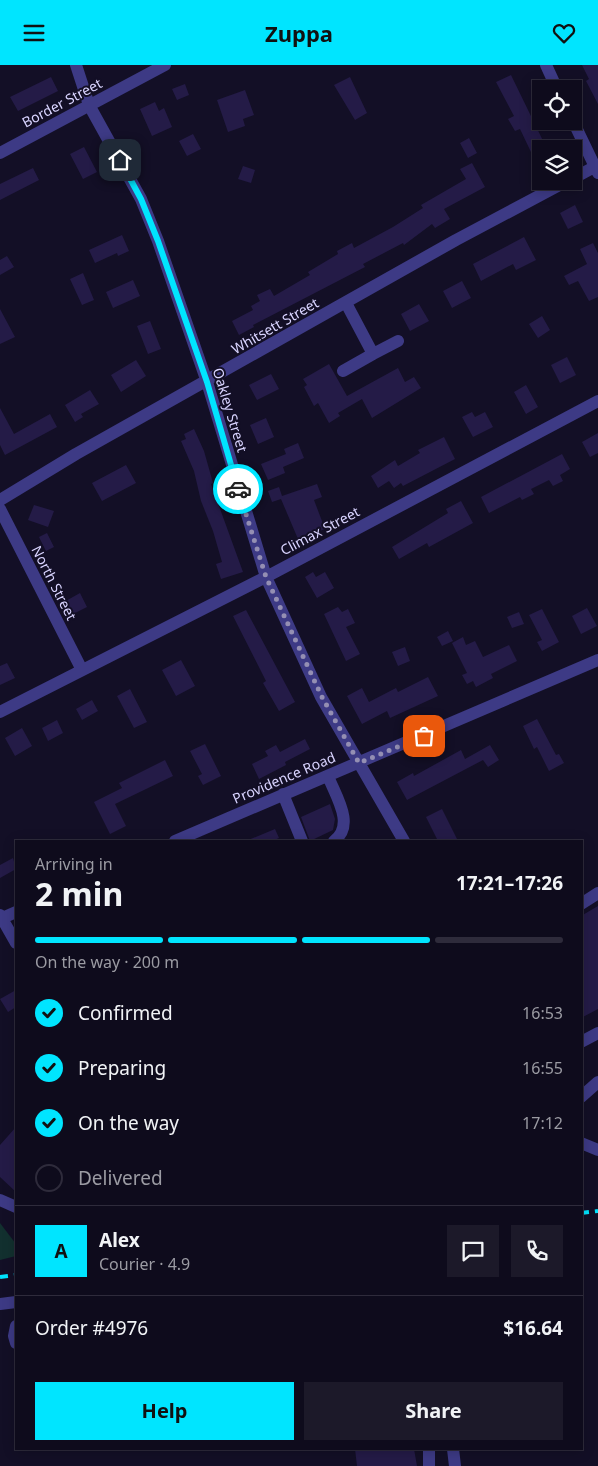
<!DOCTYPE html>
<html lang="en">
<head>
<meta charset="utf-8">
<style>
	:root { --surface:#0e0b1c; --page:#1c1929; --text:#f1f3f6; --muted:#9b9ba3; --line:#2e2b3b; --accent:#00e5ff }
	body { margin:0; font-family:"Noto Sans",sans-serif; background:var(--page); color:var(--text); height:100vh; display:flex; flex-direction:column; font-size:19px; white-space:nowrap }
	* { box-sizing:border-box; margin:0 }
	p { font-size:16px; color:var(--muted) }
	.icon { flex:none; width:28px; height:28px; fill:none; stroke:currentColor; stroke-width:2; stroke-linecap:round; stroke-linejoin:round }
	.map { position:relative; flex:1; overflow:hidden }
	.drawer { position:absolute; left:15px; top:775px; width:568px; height:610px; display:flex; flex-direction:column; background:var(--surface); border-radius:0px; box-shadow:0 2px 12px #0003,0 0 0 1px var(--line) }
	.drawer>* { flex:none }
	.controls { position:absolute; left:532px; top:15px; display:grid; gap:10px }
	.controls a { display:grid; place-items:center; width:50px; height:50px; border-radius:0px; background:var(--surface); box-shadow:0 2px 12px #0003,0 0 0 1px var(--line); font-size:25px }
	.pin { position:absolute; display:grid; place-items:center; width:42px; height:42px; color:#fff; margin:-21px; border-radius:10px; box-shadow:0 2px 8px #0006 }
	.courier { position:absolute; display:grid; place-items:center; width:50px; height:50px; margin:-25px; border:4px solid #00e5ff; border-radius:50%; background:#fff; color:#222; box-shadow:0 1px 6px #0007 }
	.head em { font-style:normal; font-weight:700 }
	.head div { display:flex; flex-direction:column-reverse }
	.head { display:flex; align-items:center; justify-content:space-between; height:85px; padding:0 20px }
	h1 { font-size:32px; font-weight:700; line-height:38px }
	.bar { display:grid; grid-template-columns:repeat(4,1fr); gap:8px 5px; align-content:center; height:60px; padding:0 20px }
	.bar i { height:6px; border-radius:4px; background:var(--line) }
	.bar .active { background:var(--accent) }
	.bar p { grid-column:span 4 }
	.line { display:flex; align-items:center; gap:12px; padding:0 20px; border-top:1px solid var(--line) }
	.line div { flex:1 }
	.round { display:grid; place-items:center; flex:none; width:52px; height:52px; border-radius:0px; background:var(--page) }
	ol { padding:0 20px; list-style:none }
	li { display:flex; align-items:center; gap:15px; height:55px }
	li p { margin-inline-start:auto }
	li .icon { padding:5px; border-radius:50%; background:var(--accent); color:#111; stroke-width:4 }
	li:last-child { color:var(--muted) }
	li i { width:28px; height:28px; border:2px solid var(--line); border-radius:50% }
	.action { display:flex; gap:10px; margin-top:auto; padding:10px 20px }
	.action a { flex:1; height:58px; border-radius:0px; background:var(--accent); color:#111; font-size:20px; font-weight:700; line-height:58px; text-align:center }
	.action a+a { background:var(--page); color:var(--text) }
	header { display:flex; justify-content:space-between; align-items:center; height:65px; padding:0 20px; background:var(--accent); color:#111; font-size:22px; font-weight:700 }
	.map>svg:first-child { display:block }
</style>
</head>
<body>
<header><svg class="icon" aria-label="menu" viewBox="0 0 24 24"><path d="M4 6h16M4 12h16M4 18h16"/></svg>Zuppa<svg class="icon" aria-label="heart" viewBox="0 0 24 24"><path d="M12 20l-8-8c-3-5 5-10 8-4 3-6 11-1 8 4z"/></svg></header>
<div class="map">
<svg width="598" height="1401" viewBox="0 0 598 1401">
	<rect width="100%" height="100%" fill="#130f26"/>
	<!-- green -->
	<path fill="#12302f" d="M0,1158l16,21v12l-16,4z"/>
	<!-- building -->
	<path fill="#241b47" d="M582,0h16v39l-12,-23 3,-2z
		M511,10l36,74h-6v24l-21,-44 -5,2 -7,-12 6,-3 -18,-34z
		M51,12l7,14 -40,20 -8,-14z
		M350,12l17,36 -12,7 -21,-35z
		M185,19l4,11 -12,5 -5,-11z
		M245,25l9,25 -11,4 2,7 -17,6 -11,-32z
		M155,37l4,9 5,-3 8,19 -20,9 -12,-27z
		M193,69l8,15 -14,7 -8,-15z
		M469,73l8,15 -9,5 -8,-15z
		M84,82l13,25 -14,7 -13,-25z
		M472,98l13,24 -41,22 6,10 -15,9 -3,-4 -28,21 -1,-2 -40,21 2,3 -112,58 1,2 -15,8 -7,-14 21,-11 -2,-4 9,-5 -3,-6 13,-6 4,7 36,-21 -2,-3 30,-18 -1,-3 15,-8 2,5 39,-21 30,-19 -2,-3 45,-26 -6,-10z
		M243,101l12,4 -4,13 -13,-4z
		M33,103l6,12 -39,20v-16z
		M575,140l8,17 -15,7 -8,-16z
		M122,170l7,16 -11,5 -1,-3 -22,10 -6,-13z
		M524,172l12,23 -20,10 -3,-6 -32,17 -8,-17z
		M593,178l5,10v44l-9,4 -11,-20 -9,4 -5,-9 23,-12 -7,-15z
		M7,191l7,11 -14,8v-15z
		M83,208l11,27 -12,5 -12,-26z
		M133,215l7,16 -27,12 -7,-16z
		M462,216l9,17 -19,10 -9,-17z
		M419,239l10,17 -19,10 -9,-17z
		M0,244l15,28 -15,7z
		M542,251l8,14 -12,8 -9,-14z
		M150,256l11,28 -13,5 -11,-28z
		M567,292l9,18 -16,8 -9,-18z
		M136,295l10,16 -25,16 -10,-17z
		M329,299l18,32 51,-28 7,14 9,-5 7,11 -49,30 -10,-19 -24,14 2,3 -11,7 -11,-20 -4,3 -10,-19 3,-2 -4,-6z
		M271,309l8,15 -22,11 -8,-15z
		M526,320l12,22 -12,7 -12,-22z
		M90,325l9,14 -18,10 2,3 -8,5 -10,-17z
		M0,343l14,26 36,-20 7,13 -52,28 -5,-10z
		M472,347l3,5 10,-5 8,15 -20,10 -11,-20z
		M266,353l8,19 -16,7 -8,-19z
		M194,364l10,22 9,32 -2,1 32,88 -22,7 -5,-15 6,-2 -9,-31 -12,-30 -7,-30 -13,-30 5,-2 -2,-5z
		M598,368v20l-8,4 -8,-15z
		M444,372l11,22 -52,27 -2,-3 -7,5 -5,-7 -11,7 -7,-12 24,-16 3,6 22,-13 -2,-3z
		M298,378l6,15 -21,9 2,6 -17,7 -7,-16 25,-10 -2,-5z
		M562,389l8,15 -10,6 3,6 -10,5 -4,-6 -18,9 3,5 -12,6 -2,-3 -31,16 -8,-16z
		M126,400l10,18 -34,18 -10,-18z
		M317,419l5,13 -8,3 11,29 -27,10 -17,-40 -9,3 -4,-11 11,-4 3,9z
		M461,436l12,22 -44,24 -2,-4 -28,16 -7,-12 56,-34 -2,-4z
		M34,440l20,6 -6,16 -20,-7z
		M47,468l7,14 -8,4 -7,-14z
		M313,507l3,5 9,-5 9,16 -17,10 -12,-21z
		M80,528l7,14 -16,8 -7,-13z
		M338,542l4,5 6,-3 7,14 -9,4 14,27 -14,7 -22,-47z
		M587,543l10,18 -16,8 -9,-18z
		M542,544l17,33 -17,9 -5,-9 5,-2 -13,-25z
		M246,545l49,92 -16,9 -16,-28 3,-2 -33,-65z
		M519,547l5,12 -12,4 -5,-11z
		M448,566l5,10 -11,5 -5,-9z
		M463,572l3,8 9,-4 8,16 26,-12 8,16 -26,13 2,4 -17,9 -3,-6 -6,3 -5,-9 5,-2 -15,-30z
		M405,582l5,14 -12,5 -6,-14z
		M181,595l14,26 -19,10 -14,-26z
		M7,598l8,15 -15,7v-19z
		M428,612l10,19 -48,22 -3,-7 -25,13 -15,-28 15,-8 7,14 27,-14 2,4z
		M130,624l17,33 -13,6 -17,-32z
		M92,635l6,11 -16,9 -6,-11z
		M537,654l19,36 3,-1 5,9 -15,8 -12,-24 -3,2 -11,-23z
		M57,655l6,13 -15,8 -6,-13z
		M22,663l10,18 -17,10 -10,-18z
		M305,674l5,10 -25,13 1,3 -27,14 -7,-15 16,-8 -3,-5 11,-6 4,7z
		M205,679l16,32 -18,9 -5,-9 4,-2 -12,-23z
		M490,680l9,15 -11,7 -5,-7 -76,40 -10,-18 16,-9 1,3 47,-26 4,9z
		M165,695l8,16 -58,28 11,22 -16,8 -16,-32 28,-14 -3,-5z
		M330,739l5,15 -2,11 -23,11 -9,-24z
		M442,744l16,32h-20l-12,-24z
		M275,764l4,9 -7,3h-26z
		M13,793l3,11 -16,9v-13z
		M598,841v103l-17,9v-102z
		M16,925v17l-8,5 -8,-13z
		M16,1062v65l-16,-15v-32z
		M355,1384h59l3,17h-60z"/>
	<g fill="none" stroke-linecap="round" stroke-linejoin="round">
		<!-- minor -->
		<path stroke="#3d3a85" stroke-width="12" d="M76,0l13,40 52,94 17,42 49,141 59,195 55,120 83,144
			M546,0l11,24
			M573,56l25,52
			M0,88l165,-88
			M574,113l24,-13
			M373,289l25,-13
			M343,306l30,-17 -27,-51
			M0,435l76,-46 380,-214 111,-59
			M0,444l82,161
			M0,647l266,-135 332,-176
			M328,711c7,19 28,49 6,65
			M283,729l19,47
			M175,776l423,-181
			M581,839l17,-11
			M0,850l16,28
			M0,854l16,-7
			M581,977l17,-9
			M581,1032l17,-15
			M581,1078l17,7
			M0,1135l16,7
			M0,1239l16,-2
			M16,1261l-2,10 2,7
			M453,1384l2,17
			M429,1401v-17"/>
		<!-- rail -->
		<path stroke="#00e5ff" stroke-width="4" stroke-dasharray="8 6" stroke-linecap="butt" d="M581,1148l17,-2
			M0,1212l16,-2"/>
	</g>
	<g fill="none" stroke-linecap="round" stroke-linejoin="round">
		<!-- done -->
		<path stroke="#948fb3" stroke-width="5" stroke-dasharray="0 9" d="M238,424l28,88 56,120 37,66 65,-27"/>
		<!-- route -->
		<path stroke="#00e5ff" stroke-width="6" d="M120,95l21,39 17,42 49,141 31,107"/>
	</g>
	<g text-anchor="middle" stroke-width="4" stroke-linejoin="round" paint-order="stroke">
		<!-- street labels -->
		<g font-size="14" fill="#d9d4ff" stroke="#130f26">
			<text transform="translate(62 38) rotate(-28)" y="5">Border Street</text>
			<text transform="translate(275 261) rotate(-30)" y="5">Whitsett Street</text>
			<text transform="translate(230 345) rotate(73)" y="5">Oakley Street</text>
			<text transform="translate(320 466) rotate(-28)" y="5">Climax Street</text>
			<text transform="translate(54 518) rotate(63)" y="5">North Street</text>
			<text transform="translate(284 713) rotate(-23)" y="5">Providence Road</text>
		</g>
	</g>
</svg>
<div class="controls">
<a><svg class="icon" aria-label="locate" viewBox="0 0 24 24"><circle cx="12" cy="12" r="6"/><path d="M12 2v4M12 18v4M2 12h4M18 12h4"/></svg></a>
<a><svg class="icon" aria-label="layers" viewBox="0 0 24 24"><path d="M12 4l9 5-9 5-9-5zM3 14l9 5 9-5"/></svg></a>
</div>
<div class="pin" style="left:424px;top:671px;background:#ea580c"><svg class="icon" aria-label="bag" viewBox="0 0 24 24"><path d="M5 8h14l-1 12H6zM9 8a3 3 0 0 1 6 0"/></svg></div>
<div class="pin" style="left:120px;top:95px;background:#1f2937"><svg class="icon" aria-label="home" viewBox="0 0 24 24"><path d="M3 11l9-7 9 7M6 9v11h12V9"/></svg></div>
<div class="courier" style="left:238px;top:424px"><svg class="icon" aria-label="car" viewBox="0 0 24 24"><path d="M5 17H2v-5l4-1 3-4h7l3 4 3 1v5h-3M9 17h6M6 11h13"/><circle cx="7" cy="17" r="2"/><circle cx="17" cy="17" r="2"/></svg></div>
<section class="drawer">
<div class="head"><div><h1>2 min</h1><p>Arriving in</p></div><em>17:21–17:26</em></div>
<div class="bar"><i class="active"></i><i class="active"></i><i class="active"></i><i></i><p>On the way · 200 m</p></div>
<ol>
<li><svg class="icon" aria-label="check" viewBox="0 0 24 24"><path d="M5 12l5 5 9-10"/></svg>Confirmed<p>16:53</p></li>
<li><svg class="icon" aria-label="check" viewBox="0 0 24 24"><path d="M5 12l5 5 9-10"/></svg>Preparing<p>16:55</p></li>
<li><svg class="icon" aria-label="check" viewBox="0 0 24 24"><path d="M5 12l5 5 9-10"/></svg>On the way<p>17:12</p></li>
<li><i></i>Delivered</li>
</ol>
<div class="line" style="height:90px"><b class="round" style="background:var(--accent);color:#111">A</b><div><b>Alex</b><p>Courier · 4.9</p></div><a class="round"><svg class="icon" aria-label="chat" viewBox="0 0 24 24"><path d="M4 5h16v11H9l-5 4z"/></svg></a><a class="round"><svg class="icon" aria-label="phone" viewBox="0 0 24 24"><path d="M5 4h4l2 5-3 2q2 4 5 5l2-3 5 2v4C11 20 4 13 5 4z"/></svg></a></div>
<div class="line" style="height:65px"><div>Order #4976</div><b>$16.64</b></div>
<div class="action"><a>Help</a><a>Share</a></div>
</section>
</div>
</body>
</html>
